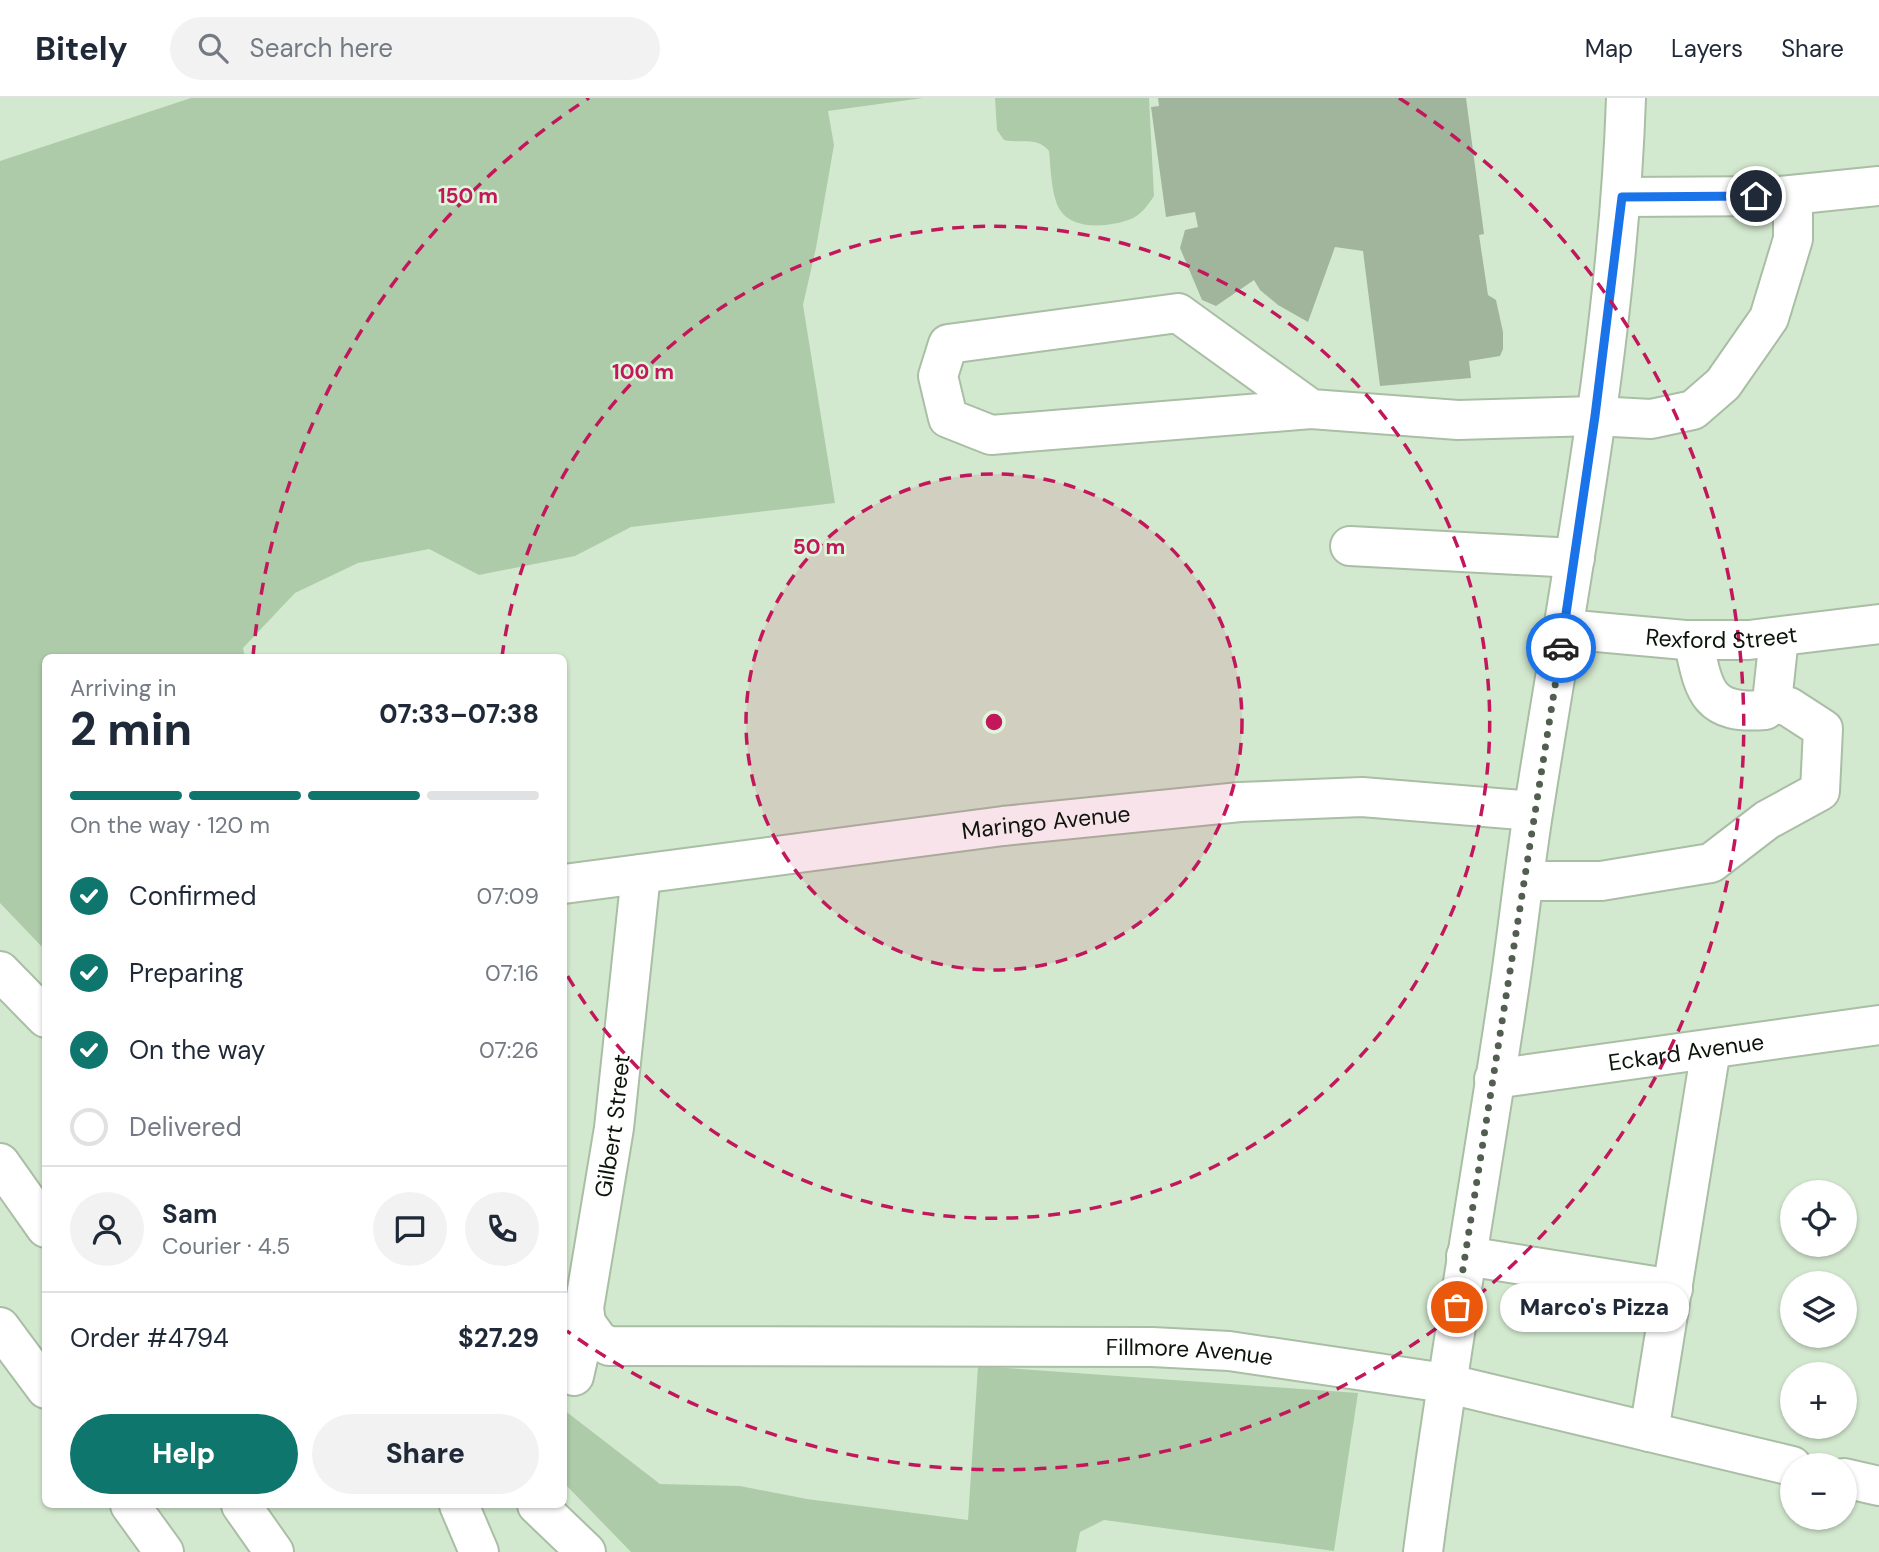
<!DOCTYPE html>
<html lang="en">
<head>
<meta charset="utf-8">
<style>
	:root { --surface:#fff; --page:#f2f2f3; --text:#1f2937; --muted:#747a83; --line:#e0e1e3; --accent:#0f766e }
	body { margin:0; font-family:"DM Sans",sans-serif; background:var(--page); color:var(--text); height:100vh; display:flex; flex-direction:column; font-size:26px; white-space:nowrap }
	* { box-sizing:border-box; margin:0 }
	p { font-size:23px; color:var(--muted) }
	.icon { flex:none; width:38px; height:38px; fill:none; stroke:currentColor; stroke-width:2; stroke-linecap:round; stroke-linejoin:round }
	.map { position:relative; flex:1; overflow:hidden }
	.side { position:absolute; left:42px; top:556px; width:525px; height:854px; display:flex; flex-direction:column; background:var(--surface); border-radius:10px; box-shadow:0 2px 5px #0004 }
	.side>* { flex:none }
	.controls { position:absolute; left:1780px; top:1082px; display:grid; gap:14px }
	.controls a { display:grid; place-items:center; width:77px; height:77px; border-radius:50%; background:var(--surface); box-shadow:0 2px 5px #0004; font-size:35px }
	.pin { position:absolute; display:grid; place-items:center; width:60px; height:60px; color:#fff; margin:-30px; border:4px solid #fff; border-radius:50%; box-shadow:0 2px 7px #0007 }
	.courier { position:absolute; display:grid; place-items:center; width:70px; height:70px; margin:-35px; border:5px solid #1a73e8; border-radius:50%; background:#fff; color:#222; box-shadow:0 2px 9px #0007 }
	.bubble { position:absolute; height:49px; border-radius:24px; background:var(--surface); box-shadow:0 2px 5px #0004; font-size:23px; font-weight:800; line-height:49px; text-align:center }
	.overview em { font-style:normal; font-weight:800 }
	.overview div { display:flex; flex-direction:column-reverse }
	.overview { display:flex; align-items:center; justify-content:space-between; height:119px; padding:0 28px }
	h1 { font-size:46px; font-weight:800; line-height:52px }
	.bar { display:grid; grid-template-columns:repeat(4,1fr); gap:10px 7px; align-content:center; height:84px; padding:0 28px }
	.bar i { height:9px; border-radius:5px; background:var(--line) }
	.bar .selected { background:var(--accent) }
	.bar p { grid-column:span 4 }
	.line { display:flex; align-items:center; gap:18px; padding:0 28px; border-top:2px solid var(--line) }
	.line div { flex:1 }
	.round { display:grid; place-items:center; flex:none; width:74px; height:74px; border-radius:37px; background:var(--page) }
	ol { padding:0 28px; list-style:none }
	li { display:flex; align-items:center; gap:21px; height:77px }
	li p { margin-inline-start:auto }
	li .icon { padding:7px; border-radius:50%; background:var(--accent); color:#fff; stroke-width:4 }
	li:last-child { color:var(--muted) }
	li i { width:38px; height:38px; border:4px solid var(--line); border-radius:50% }
	.cta { display:flex; gap:14px; margin-top:auto; padding:14px 28px }
	.cta a { flex:1; height:80px; border-radius:42px; background:var(--accent); color:#fff; font-size:28px; font-weight:800; line-height:80px; text-align:center }
	.cta a+a { background:var(--page); color:var(--text) }
	header { display:flex; align-items:center; gap:42px; box-sizing:border-box; height:98px; padding:0 35px; background:var(--surface); border-bottom:2px solid var(--line) }
	header strong { font-size:33px }
	nav { display:flex; gap:38px; margin-inline-start:auto; font-size:24px }
	.search { width:490px; height:63px; background:var(--page); display:flex; align-items:center; gap:18px; box-sizing:border-box; padding:0 24px; border-radius:38px; color:var(--muted); font-size:26px }
	.map>svg:first-child { display:block }
</style>
</head>
<body>
<header>
<strong>Bitely</strong>
<div class="search"><svg class="icon" aria-label="search" viewBox="0 0 24 24"><circle cx="10" cy="10" r="6"/><path d="M15 15l6 6"/></svg>Search here</div>
<nav><a>Map</a><a>Layers</a><a>Share</a></nav>
</header>
<div class="map">
<svg width="1879" height="1454" viewBox="0 0 1879 1454">
	<rect width="100%" height="100%" fill="#d3e9cf"/>
	<!-- green -->
	<path fill="#adcba8" d="M191,0h732l-95,13 6,34 -18,103 -13,57 32,198 -204,24 -56,29 -96,19 -50,-26 -71,14 -63,30 -52,55 2,10h-199l-1,292 -45,-47v-742z
		M995,0h154l5,98c-6,9 -13,19 -23,23 -20,8 -58,12 -71,-9 -9,-15 -9,-41 -11,-59 -12,-15 -28,-7 -45,-11l-7,-10z
		M978,1268l380,27 -24,158 -230,-31 -24,12 -4,20h-445l-67,-69v-73l96,74 80,2 67,13 161,21z"/>
	<!-- building -->
	<path fill="#a0b59c" d="M1158,0h308l18,136 -5,1 9,60 8,5 7,32v17l-3,7 -31,5 2,17 -91,8 -17,-135 -28,-4 -27,75 -30,-17 -18,-15 -6,-10 -38,26 -14,-6 -22,-52 5,-18 13,-3 -3,-15 -29,5 -15,-110 8,-1z"/>
	<g fill="none" stroke-linecap="round" stroke-linejoin="round">
		<!-- minor casing -->
		<g stroke="#a9bea5" stroke-width="42">
			<g id="minor">
				<path d="M1622,99l159,-1 98,-10"/>
				<path d="M1311,311l-133,-96 -230,31 -10,32 10,42 43,17 320,-26 147,11 137,-4 56,3 42,-9 30,-26 46,-66 24,-79v-44"/>
				<path d="M1350,448l225,12"/>
				<path id="s1" d="M1564,531l121,11h64l130,-16"/>
				<path d="M1693,542c11,50 13,75 72,70l7,-8 7,-65"/>
				<path d="M1525,783h76l110,-18 56,-43 53,-29 3,-62 -34,-22 -17,-5"/>
				<path id="s2" d="M564,786l439,-58 237,-24 122,-5 171,14"/>
				<path id="s3" d="M1494,981l385,-54"/>
				<path d="M1466,1158l207,33"/>
				<path id="s4" d="M586,1225l13,18 10,5 543,1 77,4 216,32 347,83"/>
				<path id="s5" d="M574,1278l12,-53 -2,-15 30,-180 27,-254"/>
				<path d="M1649,1334l62,-383"/>
				<path d="M1844,1380l35,8"/>
			</g>
		</g>
		<!-- major casing -->
		<g stroke="#a9bea5" stroke-width="42">
			<path id="major" d="M1423,1454c25,-193 60,-384 88,-576 8,-56 14,-113 23,-169 37,-235 84,-471 92,-709"/>
		</g>
		<!-- highway casing -->
		<g stroke="#a9bea5" stroke-width="42">
			<path id="highway" d="M0,873l46,47
				M0,1065l46,65
				M0,1229l46,62
				M130,1407l34,47
				M241,1407l33,47
				M459,1407l20,47
				M537,1407l49,47"/>
		</g>
		<!-- minor -->
		<use href="#minor" stroke="#fff" stroke-width="38"/>
		<!-- major -->
		<use href="#major" stroke="#fff" stroke-width="38"/>
		<!-- highway -->
		<use href="#highway" stroke="#fff" stroke-width="38"/>
	</g>
	<g fill="none" stroke-linecap="round" stroke-linejoin="round">
		<!-- done -->
		<path stroke="#525f50" stroke-width="7" stroke-dasharray="0 12.6" d="M1457,1209l104,-659"/>
		<!-- route -->
		<path stroke="#1a73e8" stroke-width="9" d="M1561,550l34,-232 27,-219 134,-1"/>
	</g>
	<!-- distance rings -->
	<circle cx="994" cy="624" r="248" fill="#c2185b" fill-opacity=".12"/>
	<g fill="none" stroke="#c2185b" stroke-width="3.5" stroke-dasharray="12 9">
		<circle cx="994" cy="624" r="248"/>
		<path d="M502 559A496 496 0 1 1 564 872"/>
		<path d="M253 559A744 744 0 0 1 589 0M1399 0A744 744 0 1 1 567 1233"/>
	</g>
	<g text-anchor="middle" stroke-width="5" stroke-linejoin="round" paint-order="stroke">
		<!-- street labels -->
		<g font-size="23" fill="#0c140b" stroke="#e0f6dc">
			<text dy="8" stroke="none"><textPath href="#s1" startOffset="158">Rexford Street</textPath></text>
			<text dy="8" stroke="none"><textPath href="#s2" startOffset="486">Maringo Avenue</textPath></text>
			<text dy="8" stroke="none"><textPath href="#s3" startOffset="194">Eckard Avenue</textPath></text>
			<text dy="8" stroke="none"><textPath href="#s5" startOffset="254">Gilbert Street</textPath></text>
			<text dy="8" stroke="none"><textPath href="#s4" startOffset="614">Fillmore Avenue</textPath></text>
		</g>
	</g>
	<circle cx="994" cy="624" r="10" fill="#c2185b" stroke="#e0f6dc" stroke-width="3.5"/>
	<g font-size="21" text-anchor="middle" font-weight="bold" fill="#c2185b" stroke="#e0f6dc" stroke-width="5" stroke-linejoin="round" paint-order="stroke">
		<text x="468" y="105">150 m</text>
		<text x="643" y="281">100 m</text>
		<text x="819" y="456">50 m</text>
	</g>
</svg>
<div class="controls">
<a><svg class="icon" aria-label="locate" viewBox="0 0 24 24"><circle cx="12" cy="12" r="6"/><path d="M12 2v4M12 18v4M2 12h4M18 12h4"/></svg></a>
<a><svg class="icon" aria-label="layers" viewBox="0 0 24 24"><path d="M12 4l9 5-9 5-9-5zM3 14l9 5 9-5"/></svg></a>
<a>+</a>
<a>−</a>
</div>
<div class="pin" style="left:1457px;top:1209px;background:#ea580c"><svg class="icon" aria-label="bag" viewBox="0 0 24 24"><path d="M5 8h14l-1 12H6zM9 8a3 3 0 0 1 6 0"/></svg></div>
<div class="pin" style="left:1756px;top:98px;background:#1f2937"><svg class="icon" aria-label="home" viewBox="0 0 24 24"><path d="M3 11l9-7 9 7M6 9v11h12V9"/></svg></div>
<div class="courier" style="left:1561px;top:550px"><svg class="icon" aria-label="car" viewBox="0 0 24 24"><path d="M5 17H2v-5l4-1 3-4h7l3 4 3 1v5h-3M9 17h6M6 11h13"/><circle cx="7" cy="17" r="2"/><circle cx="17" cy="17" r="2"/></svg></div>
<div class="bubble" style="left:1500px;top:1185px;width:189px">Marco's Pizza</div>
<section class="side">
<div class="overview"><div><h1>2 min</h1><p>Arriving in</p></div><em>07:33–07:38</em></div>
<div class="bar"><i class="selected"></i><i class="selected"></i><i class="selected"></i><i></i><p>On the way · 120 m</p></div>
<ol>
<li><svg class="icon" aria-label="check" viewBox="0 0 24 24"><path d="M5 12l5 5 9-10"/></svg>Confirmed<p>07:09</p></li>
<li><svg class="icon" aria-label="check" viewBox="0 0 24 24"><path d="M5 12l5 5 9-10"/></svg>Preparing<p>07:16</p></li>
<li><svg class="icon" aria-label="check" viewBox="0 0 24 24"><path d="M5 12l5 5 9-10"/></svg>On the way<p>07:26</p></li>
<li><i></i>Delivered</li>
</ol>
<div class="line" style="height:126px"><a class="round"><svg class="icon" aria-label="person" viewBox="0 0 24 24"><circle cx="12" cy="8" r="4"/><path d="M4 21q1-7 8-7t8 7"/></svg></a><div><b>Sam</b><p>Courier · 4.5</p></div><a class="round"><svg class="icon" aria-label="chat" viewBox="0 0 24 24"><path d="M4 5h16v11H9l-5 4z"/></svg></a><a class="round"><svg class="icon" aria-label="phone" viewBox="0 0 24 24"><path d="M5 4h4l2 5-3 2q2 4 5 5l2-3 5 2v4C11 20 4 13 5 4z"/></svg></a></div>
<div class="line" style="height:91px"><div>Order #4794</div><b>$27.29</b></div>
<div class="cta"><a>Help</a><a>Share</a></div>
</section>
</div>
</body>
</html>
